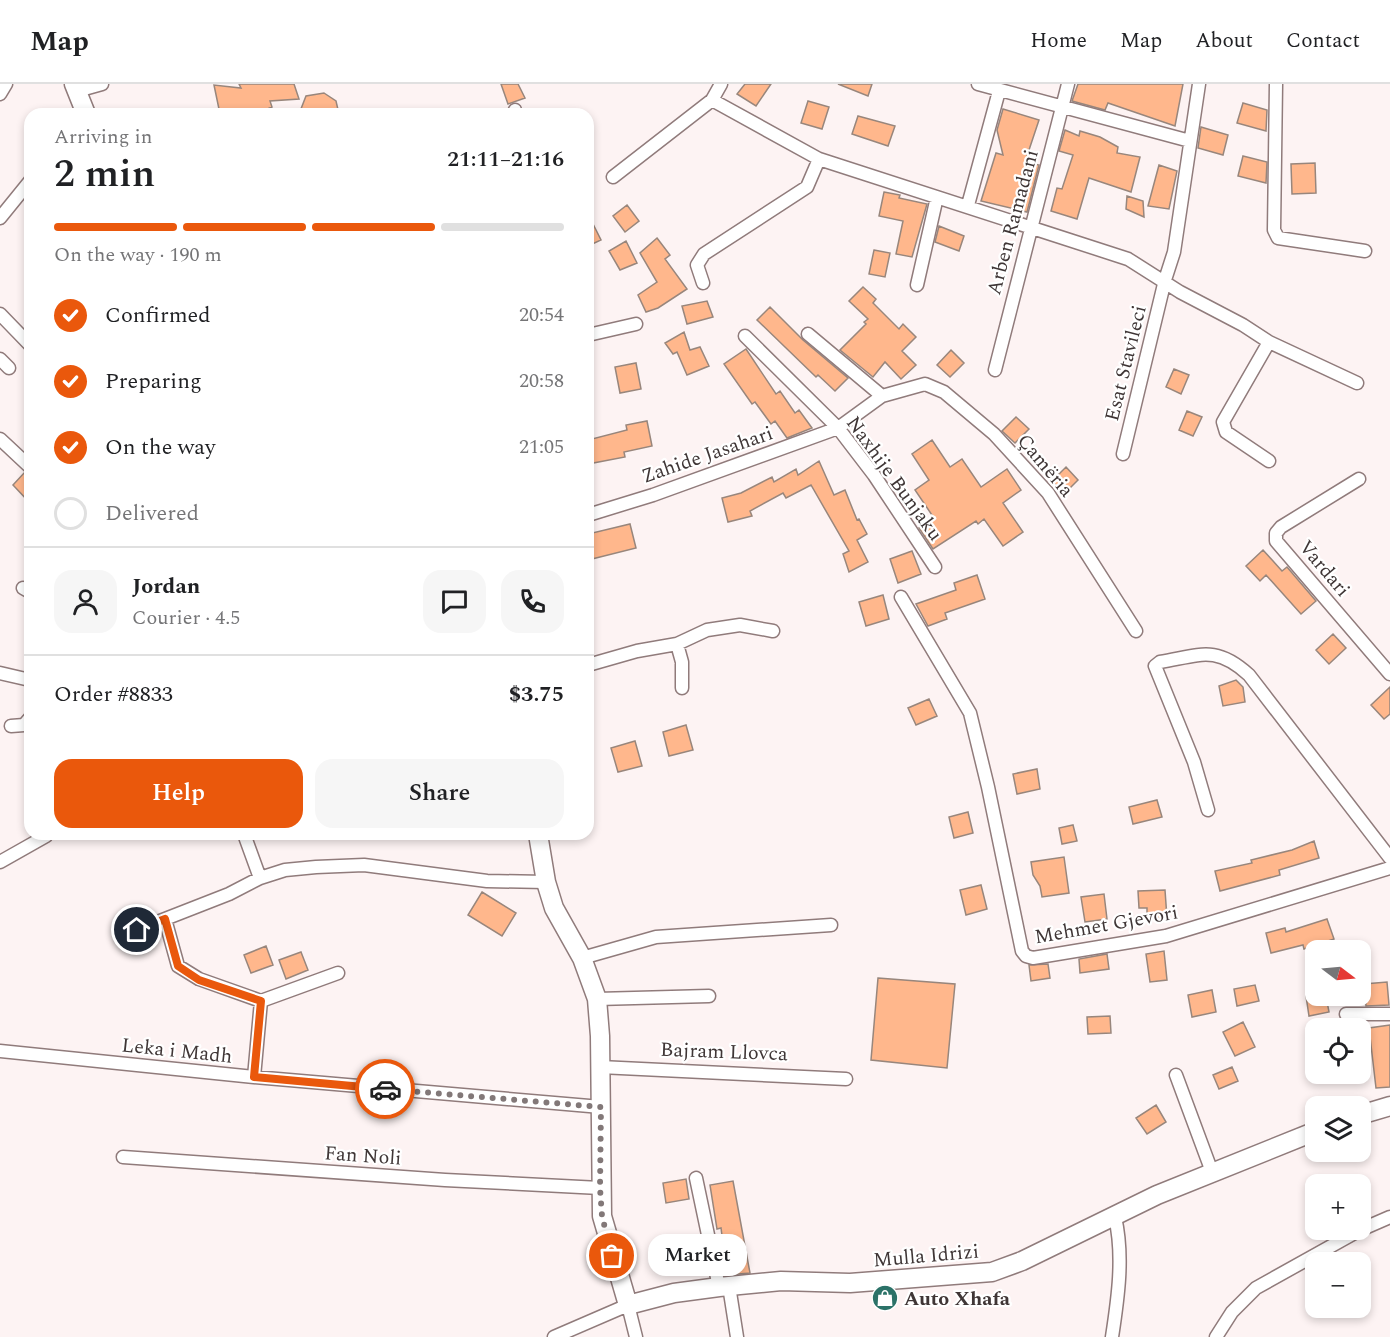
<!DOCTYPE html>
<html lang="en">
<head>
<meta charset="utf-8">
<style>
	:root { --surface:#fff; --page:#f6f6f6; --text:#202124; --muted:#757577; --line:#e0e0e0; --accent:#ea580c }
	body { margin:0; font-family:Spectral,serif; background:var(--page); color:var(--text); height:100vh; display:flex; flex-direction:column; font-size:22px; white-space:nowrap }
	* { box-sizing:border-box; margin:0 }
	p { font-size:20px; color:var(--muted) }
	.icon { flex:none; width:33px; height:33px; fill:none; stroke:currentColor; stroke-width:2; stroke-linecap:round; stroke-linejoin:round }
	.map { position:relative; flex:1; overflow:hidden }
	.side { position:absolute; left:24px; top:24px; width:570px; height:732px; display:flex; flex-direction:column; background:var(--surface); border-radius:18px; box-shadow:0 3px 9px #0003 }
	.side>* { flex:none }
	.needle { width:39px; rotate:106deg }
	.fabs { position:absolute; left:1305px; top:856px; display:grid; gap:12px }
	.fabs a { display:grid; place-items:center; width:66px; height:66px; border-radius:12px; background:var(--surface); box-shadow:0 3px 9px #0003; font-size:30px }
	.pin { position:absolute; display:grid; place-items:center; width:51px; height:51px; color:#fff; margin:-26px; border:3px solid #fff; border-radius:50%; box-shadow:0 2px 6px #0007 }
	.courier { position:absolute; display:grid; place-items:center; width:60px; height:60px; margin:-30px; border:4px solid #ea580c; border-radius:50%; background:#fff; color:#222; box-shadow:0 2px 8px #0007 }
	.bubble { position:absolute; height:42px; border-radius:18px; background:var(--surface); box-shadow:0 3px 9px #0003; font-size:20px; font-weight:600; line-height:42px; text-align:center }
	.head em { font-style:normal; font-weight:600 }
	.head div { display:flex; flex-direction:column-reverse }
	.head { display:flex; align-items:center; justify-content:space-between; height:102px; padding:0 30px }
	h1 { font-size:39px; font-weight:600; line-height:45px }
	.bar { display:grid; grid-template-columns:repeat(4,1fr); gap:9px 6px; align-content:center; height:72px; padding:0 30px }
	.bar i { height:8px; border-radius:4px; background:var(--line) }
	.bar .current { background:var(--accent) }
	.bar p { grid-column:span 4 }
	.line { display:flex; align-items:center; gap:15px; padding:0 30px; border-top:2px solid var(--line) }
	.line div { flex:1 }
	.round { display:grid; place-items:center; flex:none; width:63px; height:63px; border-radius:18px; background:var(--page) }
	ol { padding:0 30px; list-style:none }
	li { display:flex; align-items:center; gap:18px; height:66px }
	li p { margin-inline-start:auto }
	li .icon { padding:6px; border-radius:50%; background:var(--accent); color:#fff; stroke-width:4 }
	li:last-child { color:var(--muted) }
	li i { width:33px; height:33px; border:3px solid var(--line); border-radius:50% }
	.action { display:flex; gap:12px; margin-top:auto; padding:12px 30px }
	.action a { flex:1; height:69px; border-radius:18px; background:var(--accent); color:#fff; font-size:24px; font-weight:600; line-height:69px; text-align:center }
	.action a+a { background:var(--page); color:var(--text) }
	header { display:flex; align-items:center; gap:36px; box-sizing:border-box; height:84px; padding:0 30px; background:var(--surface); border-bottom:2px solid var(--line) }
	header strong { font-size:28px }
	nav { display:flex; gap:33px; margin-inline-start:auto; font-size:21px }
	.map>svg:first-child { display:block }
</style>
</head>
<body>
<header>
<strong>Map</strong>
<nav><a>Home</a><a>Map</a><a>About</a><a>Contact</a></nav>
</header>
<div class="map">
<svg width="1390" height="1253" viewBox="0 0 1390 1253">
	<rect width="100%" height="100%" fill="#fdf3f3"/>
	<!-- building -->
	<path fill="#ffb78c" stroke="#98867c" stroke-width="1.5" d="M239,0h55l5,15 -29,2 2,6 -16,7h-36l-6,-29 27,3z
		M501,0h17l7,14 -17,6z
		M745,0h26l-15,22 -19,-12z
		M838,0h34l-4,12z
		M1078,0h105l-8,42 -67,-23 -3,7 -33,-9z
		M324,9l12,8 3,13h-40l7,-18z
		M808,17l21,6 -7,22 -21,-6z
		M1243,19l24,7 -1,21 -29,-8z
		M1003,25l36,11 -14,42 14,3 -12,47 -46,-11 15,-48 7,2 -6,-25z
		M858,32l37,10 -7,20 -36,-12z
		M1201,43l27,8 -5,20 -25,-7z
		M1065,46l14,6 1,-5 20,6 18,10 -1,6 23,4 -9,35 -42,-14 -12,41 -26,-8 6,-23 5,1 11,-34 -14,-4z
		M1243,72l24,6 -1,21 -28,-7z
		M1315,79l1,30 -24,1 -1,-30z
		M1159,81l18,6 -8,38 -21,-3z
		M884,108l16,3 -1,3 28,6 -15,53 -16,-3 7,-33 -24,-5z
		M1127,112l16,5 1,16 -18,-8z
		M627,121l12,16 -14,11 -12,-16z
		M588,130l13,26 -13,6z
		M939,142l25,10 -5,15 -24,-9z
		M657,154l13,17 -5,4 22,30 -29,19 -12,4 -8,-17 19,-13 -17,-29z
		M626,157l11,22 -17,7 -11,-19z
		M874,166l16,3 -5,24 -16,-3z
		M863,203l13,12 -3,4 26,26 4,-5 13,13 -14,14 14,14 -15,14 -16,-17 -12,15 -33,-27 26,-26 -2,-2 4,-3 -19,-18z
		M707,217l6,16 -26,7 -5,-18z
		M770,223l33,33 45,38 -13,13 -17,-16 -2,2 -59,-57z
		M684,248l6,18 10,-3 9,19 -22,9 -10,-23 -4,2 -8,-11z
		M746,265l30,45 4,-3 15,22 4,-3 13,18 -25,10 -12,-17 -4,3 -16,-22 -3,2 -28,-40z
		M951,266l13,13 -14,14 -13,-12z
		M636,279l5,26 -21,4 -5,-26z
		M1174,285l15,6 -8,19 -15,-7z
		M1187,327l15,6 -9,19 -14,-6z
		M1016,333l13,12 -14,14 -13,-12z
		M647,337l5,25 -28,6 1,5 -37,7v-24l39,-10 -1,-5z
		M932,356l18,27 12,-8 19,28 26,-18 14,21 -18,13 20,29 -20,14 -19,-27 -6,5 -2,-3 -43,28 -14,-21 15,-10 -19,-28 14,-10 -17,-26z
		M819,377l15,34 11,-5 12,30 2,-1 8,15 -10,6 11,22 -19,10 -6,-18 6,-3 -38,-66 -25,13 -3,-5 -33,18 2,5 -24,6 -6,-24 19,-5 31,-16 2,5 22,-13 2,6z
		M1066,383l12,13 -14,14 -12,-13z
		M24,389l6,2v28l-17,-18z
		M630,440l6,24 -48,12v-26z
		M1263,466l19,21 5,-4 29,34 -15,13 -35,-39 -6,6 -14,-15z
		M912,467l9,23 -23,9 -8,-24z
		M977,491l8,24 -40,14 2,6 -19,7 -12,-22 40,-14 -2,-7z
		M883,511l6,24 -23,7 -7,-24z
		M1333,550l13,14 -17,16 -13,-14z
		M1236,596l7,7 2,15 -22,4 -4,-20z
		M1390,603v27l-6,5 -13,-14z
		M929,615l8,17 -21,9 -8,-17z
		M686,641l7,25 -24,6 -6,-24z
		M635,657l7,25 -24,6 -7,-24z
		M1037,685l3,20 -23,5 -4,-20z
		M1157,716l5,17 -29,7 -4,-17z
		M968,728l5,21 -19,5 -5,-21z
		M1073,741l4,16 -15,3 -3,-16z
		M1314,757l5,17 -40,12 1,5 -60,16 -5,-20 37,-8 -1,-3 41,-10z
		M1064,773l5,36 -27,4 -2,-11 -7,-11 -2,-13z
		M981,801l6,24 -21,6 -6,-25z
		M1165,806l2,28 -20,1v-11h-8l-1,-17z
		M482,808l34,21 -14,23 -34,-21z
		M1104,810l3,25 -22,3 -4,-25z
		M1327,835l7,20 -30,10 -1,-4 -32,8 -5,-20 19,-5 1,4z
		M266,862l7,19 -22,8 -7,-18z
		M1164,867l3,29 -17,2 -4,-28z
		M301,868l7,18 -22,9 -7,-19z
		M1107,870l2,15 -29,4 -1,-14z
		M1048,880l2,14 -19,3 -2,-16z
		M878,894l77,6 -8,84 -76,-8z
		M1387,898l2,23 -23,1 -2,-22z
		M1255,901l4,16 -22,5 -3,-17z
		M1212,906l4,22 -24,5 -4,-22z
		M1306,912h20l3,16 -20,4z
		M1110,932l1,17 -23,1 -1,-17z
		M1243,938l12,25 -20,9 -12,-24z
		M1390,941v62l-14,1 -7,-60z
		M1232,983l6,14 -19,8 -6,-14z
		M1156,1021l10,17 -19,12 -11,-16z
		M686,1095l3,20 -23,4 -3,-20z
		M733,1097l17,92 -23,2 -6,-47 -4,1 -7,-44z"/>
	<g fill="none" stroke-linecap="round" stroke-linejoin="round">
		<!-- street casing -->
		<g stroke="#907b7b" stroke-width="15">
			<path id="street" d="M978,0l212,57
				M1276,0l-2,146 4,8 87,13
				M77,7l25,-7
				M0,10l6,-10
				M712,16l107,59 309,100 52,33 63,33 26,17 88,41
				M515,26l1,4
				M613,93l99,-77 9,-16
				M968,121l31,-114
				M0,134l30,-37
				M703,199l-6,-18 7,-11 103,-67 12,-28
				M917,201l20,-88
				M0,230l30,31
				M808,250l74,62
				M588,251l48,-11
				M745,252l93,92 36,47 61,92
				M0,275l9,9
				M995,286l73,-286
				M0,355l30,28
				M1123,370l42,-174 9,-28 25,-168
				M1269,377l-43,-29 -3,-10 46,-80
				M1359,395l-78,48 -5,6v8l114,133
				M588,431l65,-20 185,-67 44,-32 43,-12 19,8 50,42 54,59 88,138
				M23,504l7,4
				M901,513l69,116 18,74 34,164 4,5 7,2 133,-22 224,-68
				M677,560l5,18v26
				M588,581l49,-14 40,-7 30,-14 33,-5 33,6
				M0,589l30,7
				M11,642l13,-1 6,-7
				M1208,726l-14,-48 -39,-96 5,-4c41,-7 56,-17 89,13l141,183
				M244,750l16,44
				M0,778l46,-26
				M137,846l28,-11
				M582,874l74,-21 175,-12
				M597,915l112,-3
				M261,917l-62,-22 -21,-13 -13,-47 64,-25 31,-16 25,-8 31,-3 48,-2 123,16 59,1
				M1346,930h44
				M0,967l254,26 347,30
				M600,983l246,12
				M1176,991l36,97
				M254,993l7,-76 77,-28
				M123,1073l322,23 155,8
				M696,1094l23,109
				M1360,1146l30,-13
				M729,1202l8,51
				M554,1253l74,-32 8,32
				M1112,1253c6,-39 12,-81 3,-120
				M1216,1253l16,-25 24,-24 104,-58"/>
		</g>
		<!-- secondary casing -->
		<g stroke="#907b7b" stroke-width="21">
			<path id="secondary" d="M74,0l12,30
				M538,750l8,48 8,26 28,50 15,41 3,37 2,180 26,89 46,-12 45,-6 62,-6 69,2 142,-11 30,-11 135,-66 159,-64
				M1360,1031l30,-9"/>
		</g>
		<!-- street -->
		<use href="#street" stroke="#fff" stroke-width="12"/>
		<!-- secondary -->
		<use href="#secondary" stroke="#fff" stroke-width="18"/>
	</g>
	<g fill="none" stroke-linecap="round" stroke-linejoin="round">
		<!-- done -->
		<path stroke="#827878" stroke-width="6" stroke-dasharray="0 10.8" d="M385,1005l216,18 -1,81 2,28 10,40"/>
		<!-- route -->
		<path stroke="#ea580c" stroke-width="8" d="M137,846l28,-11 13,47 21,14 62,21 -7,76 131,12"/>
	</g>
	<!-- icons -->
	<defs>
		<g id="shop-disc" transform="scale(1.35)"><circle r="9.5" fill="#2b7268" stroke="#fff"/><path d="M-5-2.5h2.3a2.7 3.5 0 0 1 5.4 0H5L5.5 6h-11ZM-1.5-2.5h3a1.5 2.3 0 0 0-3 0Z" fill="#fff"/></g>
	</defs>
	<g fill-rule="evenodd">
		<use href="#shop-disc" x="885" y="1214"/>
	</g>
	<g text-anchor="middle" stroke-width="4.5" stroke-linejoin="round" paint-order="stroke">
		<!-- street labels -->
		<g font-size="20" fill="#3f3636" stroke="#fff">
			<text transform="translate(1012 138) rotate(-75)" y="7">Arben Ramadani</text>
			<text transform="translate(1125 279) rotate(-76)" y="7">Esat Stavileci</text>
			<text transform="translate(707 370) rotate(-19)" y="7">Zahide Jasahari</text>
			<text transform="translate(1046 381) rotate(50)" y="7">Çamëria</text>
			<text transform="translate(895 394) rotate(54)" y="7">Naxhije Bunjaku</text>
			<text transform="translate(1325 484) rotate(50)" y="7">Vardari</text>
			<text transform="translate(1106 840) rotate(-10)" y="7">Mehmet Gjevori</text>
			<text transform="translate(177 966) rotate(6)" y="7">Leka i Madh</text>
			<text transform="translate(724 967) rotate(2)" y="7">Bajram Llovca</text>
			<text transform="translate(363 1071) rotate(4)" y="7">Fan Noli</text>
			<text transform="translate(926 1171) rotate(-5)" y="7">Mulla Idrizi</text>
		</g>
		<!-- poi labels -->
		<g font-size="20" font-weight="bold" fill="#3f3636" stroke="#fff" text-anchor="start">
			<text x="904" y="1221">Auto Xhafa</text>
		</g>
	</g>
</svg>
<div class="fabs">
<a><svg class="needle" viewBox="-14 -14 28 28"><path d="M0-13l5 13h-10z" fill="#e53935"/><path d="M0 13l5-13h-10z" fill="#757577"/></svg></a>
<a><svg class="icon" aria-label="locate" viewBox="0 0 24 24"><circle cx="12" cy="12" r="6"/><path d="M12 2v4M12 18v4M2 12h4M18 12h4"/></svg></a>
<a><svg class="icon" aria-label="layers" viewBox="0 0 24 24"><path d="M12 4l9 5-9 5-9-5zM3 14l9 5 9-5"/></svg></a>
<a>+</a>
<a>−</a>
</div>
<div class="pin" style="left:612px;top:1172px;background:#ea580c"><svg class="icon" aria-label="bag" viewBox="0 0 24 24"><path d="M5 8h14l-1 12H6zM9 8a3 3 0 0 1 6 0"/></svg></div>
<div class="pin" style="left:137px;top:846px;background:#1f2937"><svg class="icon" aria-label="home" viewBox="0 0 24 24"><path d="M3 11l9-7 9 7M6 9v11h12V9"/></svg></div>
<div class="courier" style="left:385px;top:1005px"><svg class="icon" aria-label="car" viewBox="0 0 24 24"><path d="M5 17H2v-5l4-1 3-4h7l3 4 3 1v5h-3M9 17h6M6 11h13"/><circle cx="7" cy="17" r="2"/><circle cx="17" cy="17" r="2"/></svg></div>
<div class="bubble" style="left:648px;top:1150px;width:99px">Market</div>
<section class="side">
<div class="head"><div><h1>2 min</h1><p>Arriving in</p></div><em>21:11–21:16</em></div>
<div class="bar"><i class="current"></i><i class="current"></i><i class="current"></i><i></i><p>On the way · 190 m</p></div>
<ol>
<li><svg class="icon" aria-label="check" viewBox="0 0 24 24"><path d="M5 12l5 5 9-10"/></svg>Confirmed<p>20:54</p></li>
<li><svg class="icon" aria-label="check" viewBox="0 0 24 24"><path d="M5 12l5 5 9-10"/></svg>Preparing<p>20:58</p></li>
<li><svg class="icon" aria-label="check" viewBox="0 0 24 24"><path d="M5 12l5 5 9-10"/></svg>On the way<p>21:05</p></li>
<li><i></i>Delivered</li>
</ol>
<div class="line" style="height:108px"><a class="round"><svg class="icon" aria-label="person" viewBox="0 0 24 24"><circle cx="12" cy="8" r="4"/><path d="M4 21q1-7 8-7t8 7"/></svg></a><div><b>Jordan</b><p>Courier · 4.5</p></div><a class="round"><svg class="icon" aria-label="chat" viewBox="0 0 24 24"><path d="M4 5h16v11H9l-5 4z"/></svg></a><a class="round"><svg class="icon" aria-label="phone" viewBox="0 0 24 24"><path d="M5 4h4l2 5-3 2q2 4 5 5l2-3 5 2v4C11 20 4 13 5 4z"/></svg></a></div>
<div class="line" style="height:78px"><div>Order #8833</div><b>$3.75</b></div>
<div class="action"><a>Help</a><a>Share</a></div>
</section>
</div>
</body>
</html>
